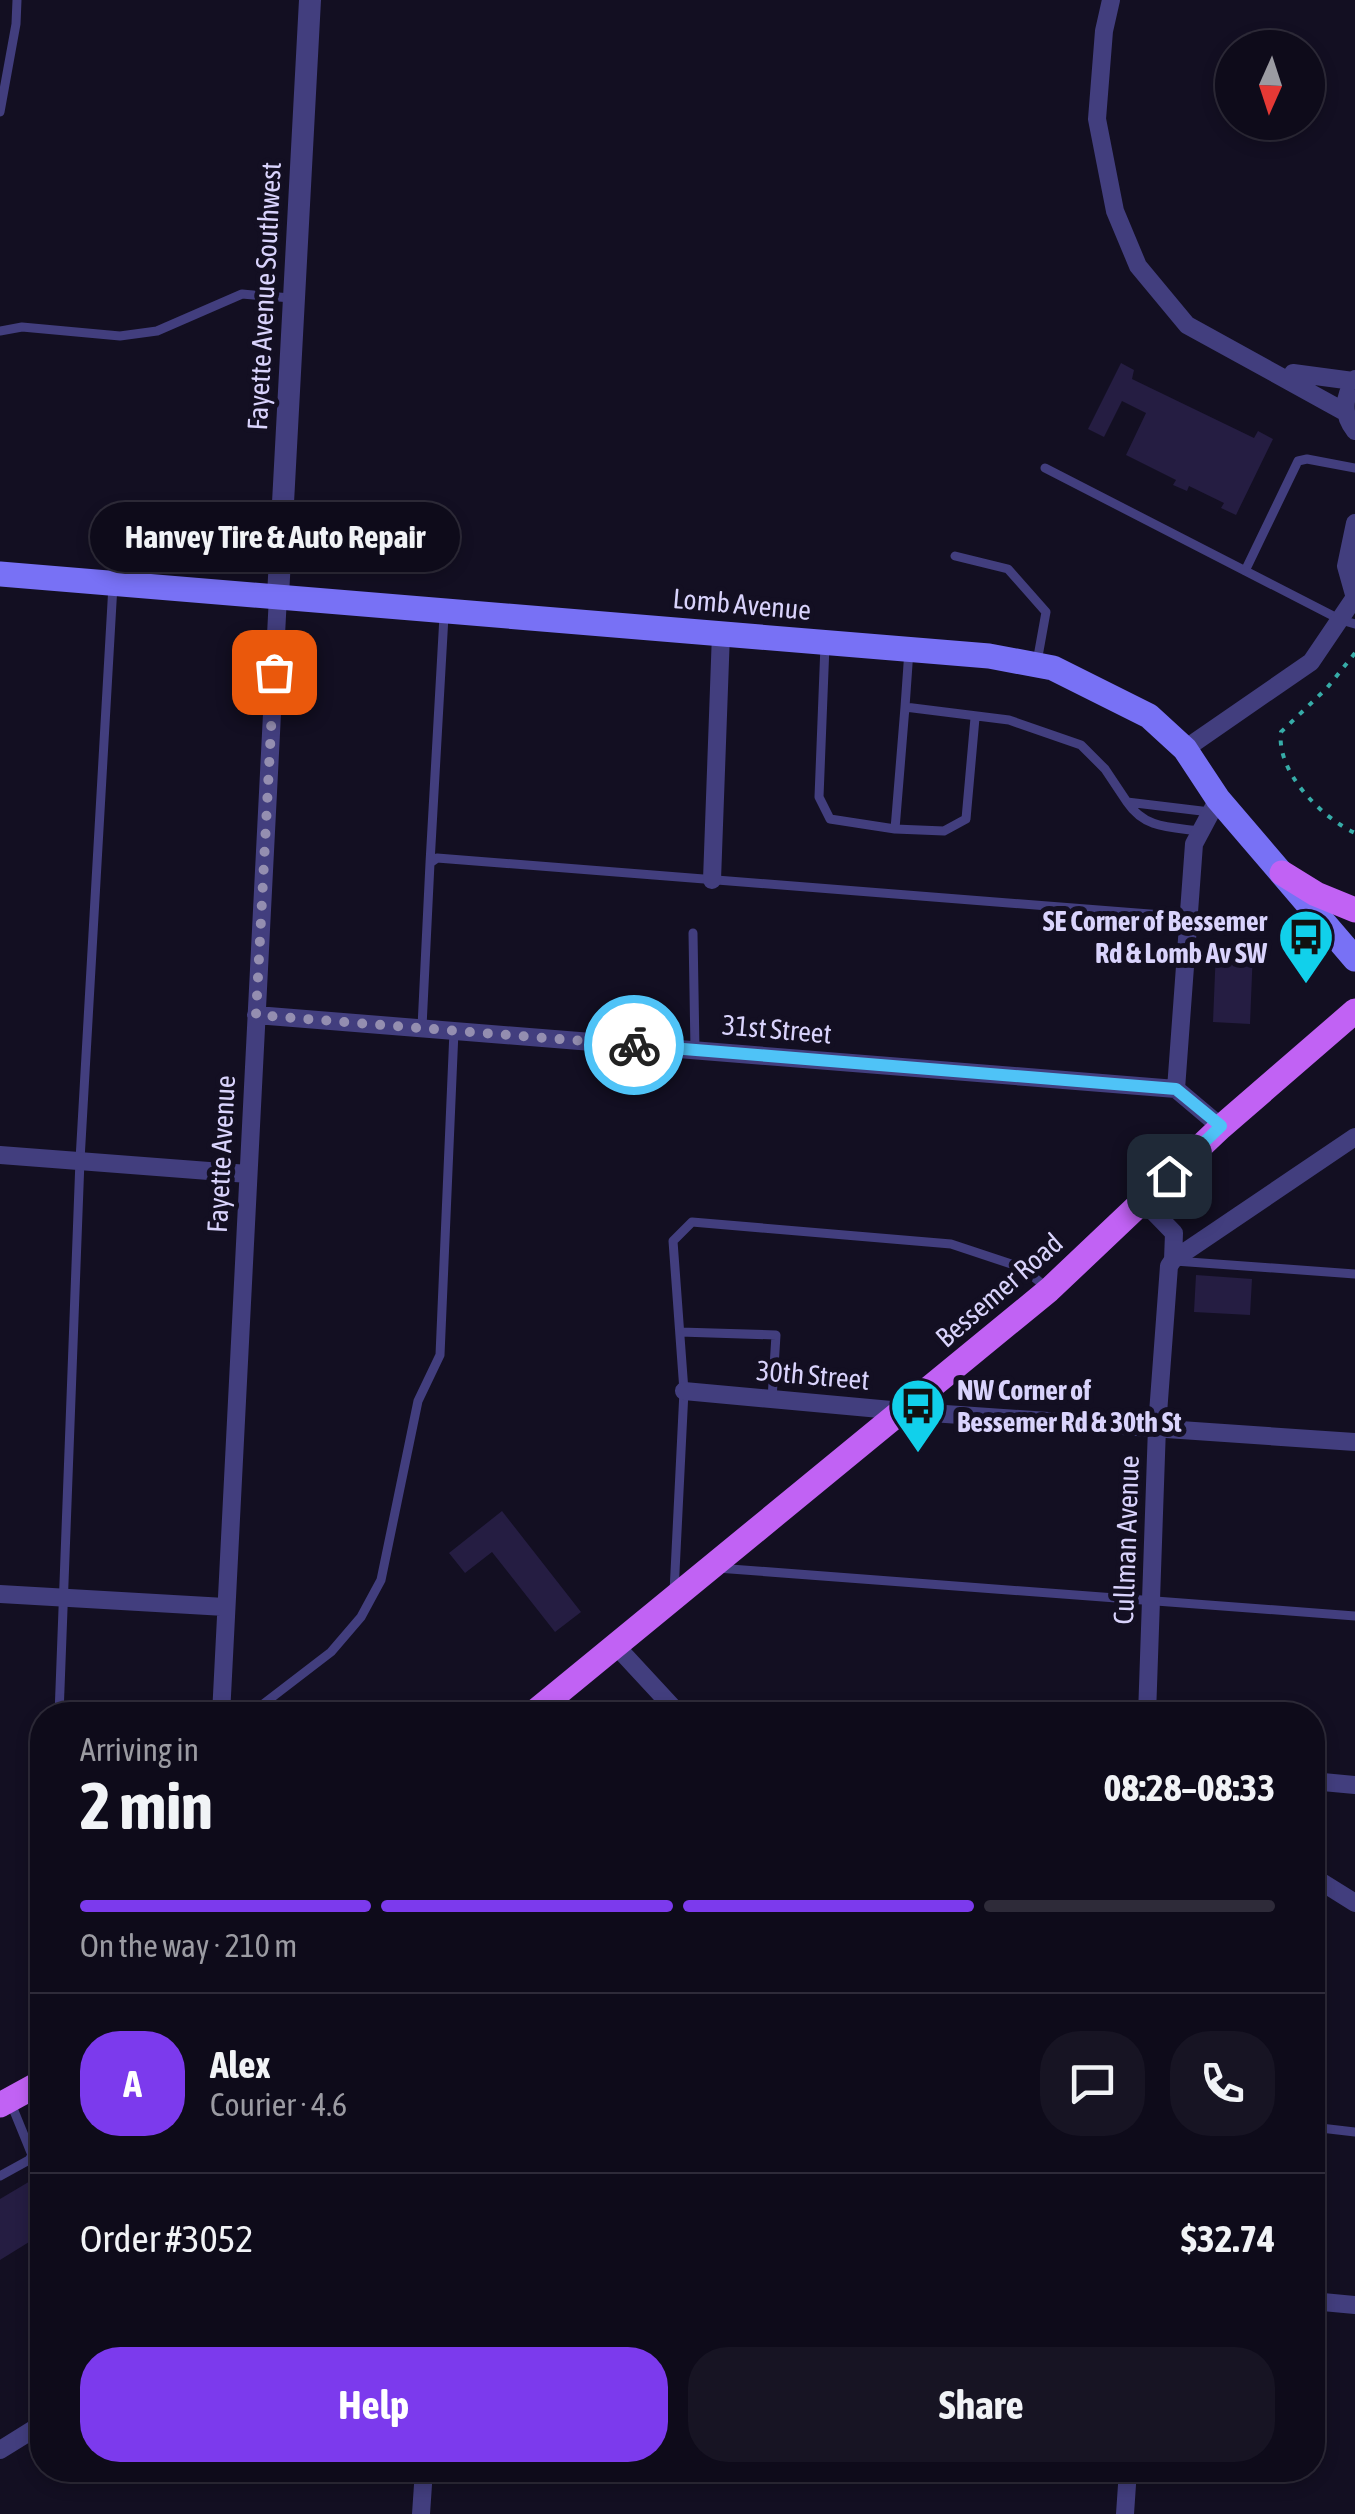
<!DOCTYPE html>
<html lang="en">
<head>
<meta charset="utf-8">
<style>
	:root { --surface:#0e0b1a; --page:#171423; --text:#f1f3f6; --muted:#9b9ba2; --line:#2e2b39; --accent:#7c3aed }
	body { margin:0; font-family:"Asap Condensed",sans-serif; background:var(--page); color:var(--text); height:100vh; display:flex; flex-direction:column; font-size:38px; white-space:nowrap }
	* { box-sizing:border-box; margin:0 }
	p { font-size:32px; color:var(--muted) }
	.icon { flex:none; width:55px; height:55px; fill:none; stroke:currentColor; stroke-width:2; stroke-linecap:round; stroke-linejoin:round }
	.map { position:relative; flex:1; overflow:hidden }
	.sheet { position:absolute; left:30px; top:1702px; width:1295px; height:780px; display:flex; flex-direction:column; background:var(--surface); border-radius:40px; box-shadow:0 5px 15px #0003,0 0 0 2px var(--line) }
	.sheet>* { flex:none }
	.needle { width:65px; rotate:183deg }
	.controls { position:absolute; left:1215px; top:30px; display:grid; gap:20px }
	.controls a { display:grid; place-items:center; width:110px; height:110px; border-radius:50%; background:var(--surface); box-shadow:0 5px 15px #0003,0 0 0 2px var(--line); font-size:50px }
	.pin { position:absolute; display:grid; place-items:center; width:85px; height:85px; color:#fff; margin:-42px; border-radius:20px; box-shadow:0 5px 15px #0006 }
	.courier { position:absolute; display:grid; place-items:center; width:100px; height:100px; margin:-50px; border:8px solid #4fc3f7; border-radius:50%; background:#fff; color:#222; box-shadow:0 2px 12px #0007 }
	.bubble { position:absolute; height:70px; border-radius:35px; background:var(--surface); box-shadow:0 5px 15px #0003,0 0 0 2px var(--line); font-size:32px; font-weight:700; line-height:70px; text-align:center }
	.head em { font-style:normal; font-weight:700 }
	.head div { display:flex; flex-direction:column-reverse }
	.head { display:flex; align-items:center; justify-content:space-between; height:170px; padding:0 50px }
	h1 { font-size:65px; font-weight:700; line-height:75px }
	.bar { display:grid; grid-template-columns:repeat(4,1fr); gap:15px 10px; align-content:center; height:120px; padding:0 50px }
	.bar i { height:12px; border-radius:8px; background:var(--line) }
	.bar .selected { background:var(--accent) }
	.bar p { grid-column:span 4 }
	.line { display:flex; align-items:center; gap:25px; padding:0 50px; border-top:2px solid var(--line) }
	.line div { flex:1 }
	.round { display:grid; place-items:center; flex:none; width:105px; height:105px; border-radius:40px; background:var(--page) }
	.action { display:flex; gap:20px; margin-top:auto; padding:20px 50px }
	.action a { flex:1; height:115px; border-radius:40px; background:var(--accent); color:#fff; font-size:40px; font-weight:700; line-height:115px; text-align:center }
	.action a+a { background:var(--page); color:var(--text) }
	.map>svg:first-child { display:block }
</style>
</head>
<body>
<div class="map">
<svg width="1355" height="2514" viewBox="0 0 1355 2514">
	<rect width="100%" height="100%" fill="#130f22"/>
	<!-- building -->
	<path fill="#251d42" d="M1121,363l13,7 -2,9 122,59 4,-7 15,8 -37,76 -15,-7 3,-5 -35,-17 -2,5 -14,-6 3,-5 -50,-25 20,-42 -24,-12 -18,36 -16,-8z
		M1216,949l37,1 -3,74 -37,-2z
		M1196,1275l56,4 -2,36 -56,-3z
		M502,1511l79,101 -26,20 -63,-80 -27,21 -16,-20z
		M42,2174v60l-42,26v-61z"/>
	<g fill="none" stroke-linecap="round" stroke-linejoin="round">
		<!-- path -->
		<path stroke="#37aca8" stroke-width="4" stroke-dasharray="5 8" stroke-linecap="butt" d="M1355,653l-28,35 -46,44c-5,40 40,85 74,101"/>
		<!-- service -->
		<path stroke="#423e7e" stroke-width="9" d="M0,112l16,-88 1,-24
			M0,331l22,-4 98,9 37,-5 85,-37 49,4
			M1045,468l296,152 14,4
			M955,556l53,13 38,43 -9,50
			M1245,571l53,-110 9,-2 48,9
			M825,645l-6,152 11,22 65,10
			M905,707l4,-57
			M975,718l-9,101 -22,12 -49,-2 10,-122 104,13 72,25 24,24 22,33
			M1200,831c-30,-4 -55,-2 -73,-29l83,10
			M430,863l14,-247
			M693,933l2,117
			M422,1027l8,-164 7,-5 751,59
			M1175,1261l180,13
			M680,1332l96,3 -4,64
			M717,1568l638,48
			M674,1592l10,-201 -11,-150 19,-19 259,22 72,24 24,20
			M59,1715l21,-555 33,-575
			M249,1715l82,-63 30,-35 20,-37 37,-179 22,-46 14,-324
			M1312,2127l43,5
			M0,2176l29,-16 3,-5 -22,-54"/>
		<!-- minor -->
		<path stroke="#423e7e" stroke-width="18" d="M1111,0l-7,31 -7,88 18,92 23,55 49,59 158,87
			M1293,373l60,8
			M1355,379c-11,18 -14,34 0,52
			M1355,598l-9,-32 9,-43
			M1185,749l126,-87 44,-65
			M712,880l9,-247
			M256,1015l920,74 45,38
			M1176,1089l18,-245 24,-45
			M0,1155l248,19
			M1143,1201l31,32 -1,27 -4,6 -12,161 -10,288
			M1173,1260l182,-123
			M684,1391l218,20 453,31
			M0,1594l225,13
			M617,1647l63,68
			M221,1715l57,-1119
			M1312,1781l43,4
			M1312,1876l43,27
			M1312,2301l43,4
			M0,2450l42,-26
			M421,2514l3,-44
			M1125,2514l3,-44"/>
		<!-- tertiary -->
		<path stroke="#423e7e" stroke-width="22" d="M278,596l32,-596"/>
		<!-- secondary -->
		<path stroke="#7871f5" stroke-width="25" d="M0,574l989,82 64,12 96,48 36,33 33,50 137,160"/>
		<!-- primary -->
		<path stroke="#c162f4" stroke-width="25" d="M1282,873l34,21 39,16
			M531,1715l518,-425 172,-163 134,-116
			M0,2105l42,-23"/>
	</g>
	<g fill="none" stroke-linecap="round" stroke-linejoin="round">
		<!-- done -->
		<path stroke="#948eb0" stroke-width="10" stroke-dasharray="0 18" d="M274,672l-18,343 378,30"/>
		<!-- route -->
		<path stroke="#4fc3f7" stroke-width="12" d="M634,1045l542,44 45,37 -52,50"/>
	</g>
	<!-- icons -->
	<defs>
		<g id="bus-pin" transform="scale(2.875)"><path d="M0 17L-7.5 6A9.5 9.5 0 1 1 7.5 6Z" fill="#11d0eb" stroke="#130f22"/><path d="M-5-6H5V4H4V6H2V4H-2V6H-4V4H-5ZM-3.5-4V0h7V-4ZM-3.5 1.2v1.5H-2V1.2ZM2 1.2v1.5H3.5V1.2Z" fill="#111"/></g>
	</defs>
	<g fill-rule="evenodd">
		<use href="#bus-pin" x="1306" y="937"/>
		<use href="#bus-pin" x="918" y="1406"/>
	</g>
	<g text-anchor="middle" stroke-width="10" stroke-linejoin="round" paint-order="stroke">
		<!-- street labels -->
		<g font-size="28" fill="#d9d3fc" stroke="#130f22">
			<text transform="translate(264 296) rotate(-87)" y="10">Fayette Avenue Southwest</text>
			<text transform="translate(742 604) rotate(5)" y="10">Lomb Avenue</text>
			<text transform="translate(777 1029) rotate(5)" y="10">31st Street</text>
			<text transform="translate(221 1154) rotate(-87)" y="10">Fayette Avenue</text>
			<text transform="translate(999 1290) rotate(-41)" y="10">Bessemer Road</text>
			<text transform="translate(813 1375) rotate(5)" y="10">30th Street</text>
			<text transform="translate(1126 1540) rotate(-88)" y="10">Cullman Avenue</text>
		</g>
		<!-- poi labels -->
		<g font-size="28" font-weight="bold" fill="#d9d3fc" stroke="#130f22" text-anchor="end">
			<text x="1267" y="931">SE Corner of Bessemer<tspan x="1267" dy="32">Rd &amp; Lomb Av SW</tspan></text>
			<text x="957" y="1400" text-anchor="start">NW Corner of<tspan x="957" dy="32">Bessemer Rd &amp; 30th St</tspan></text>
		</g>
	</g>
</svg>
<div class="controls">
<a><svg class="needle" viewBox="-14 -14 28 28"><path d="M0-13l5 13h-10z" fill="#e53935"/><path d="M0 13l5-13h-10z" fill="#9b9ba2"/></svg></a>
</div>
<div class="pin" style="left:274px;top:672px;background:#ea580c"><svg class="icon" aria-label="bag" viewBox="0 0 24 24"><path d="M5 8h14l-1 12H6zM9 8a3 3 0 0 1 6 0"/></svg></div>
<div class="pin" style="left:1169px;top:1176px;background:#1f2937"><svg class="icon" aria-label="home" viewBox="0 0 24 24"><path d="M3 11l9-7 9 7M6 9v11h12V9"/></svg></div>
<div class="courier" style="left:634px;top:1045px"><svg class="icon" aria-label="bike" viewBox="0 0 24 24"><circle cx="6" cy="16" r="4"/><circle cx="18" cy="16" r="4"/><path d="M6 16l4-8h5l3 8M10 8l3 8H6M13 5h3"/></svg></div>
<div class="bubble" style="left:90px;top:502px;width:370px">Hanvey Tire &amp; Auto Repair</div>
<section class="sheet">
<div class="head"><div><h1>2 min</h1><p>Arriving in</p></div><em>08:28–08:33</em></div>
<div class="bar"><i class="selected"></i><i class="selected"></i><i class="selected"></i><i></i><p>On the way · 210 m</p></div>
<div class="line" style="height:180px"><b class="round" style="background:var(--accent);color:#fff">A</b><div><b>Alex</b><p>Courier · 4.6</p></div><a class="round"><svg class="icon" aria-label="chat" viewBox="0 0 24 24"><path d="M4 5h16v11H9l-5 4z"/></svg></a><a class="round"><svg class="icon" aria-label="phone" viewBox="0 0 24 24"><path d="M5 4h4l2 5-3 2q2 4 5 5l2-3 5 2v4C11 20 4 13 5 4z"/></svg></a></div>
<div class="line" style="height:130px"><div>Order #3052</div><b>$32.74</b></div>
<div class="action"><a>Help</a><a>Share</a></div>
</section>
</div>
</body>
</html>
